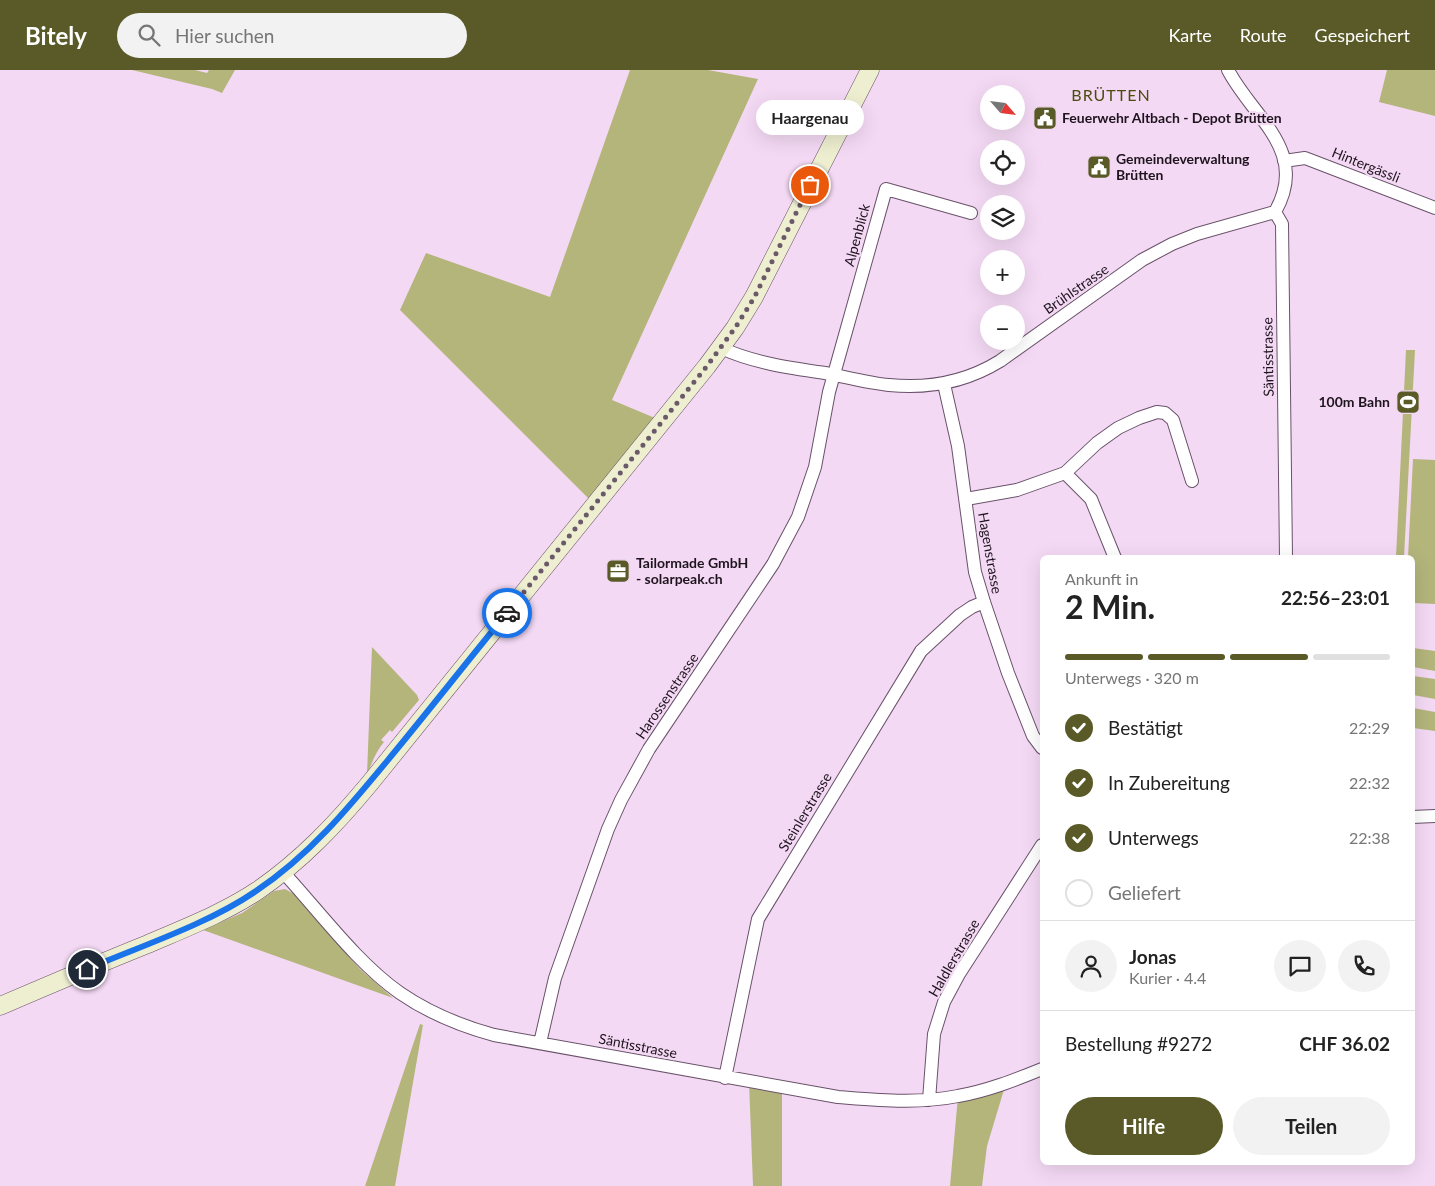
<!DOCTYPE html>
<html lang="de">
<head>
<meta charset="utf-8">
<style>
	:root { --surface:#fff; --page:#f2f2f2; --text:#222; --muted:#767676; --line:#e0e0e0; --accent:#595a27 }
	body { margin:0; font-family:Lato,sans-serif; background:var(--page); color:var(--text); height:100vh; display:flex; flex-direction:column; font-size:19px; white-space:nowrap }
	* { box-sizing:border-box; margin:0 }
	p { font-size:16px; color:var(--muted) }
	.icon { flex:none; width:28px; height:28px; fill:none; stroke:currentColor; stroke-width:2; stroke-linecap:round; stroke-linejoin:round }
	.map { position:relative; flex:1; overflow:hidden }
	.details { position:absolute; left:1040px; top:485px; width:375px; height:610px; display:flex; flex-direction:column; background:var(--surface); border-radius:8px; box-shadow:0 5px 20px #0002 }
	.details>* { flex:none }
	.needle { width:32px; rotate:118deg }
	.buttons { position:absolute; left:980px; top:15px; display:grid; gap:10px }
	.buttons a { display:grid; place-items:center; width:45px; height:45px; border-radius:50%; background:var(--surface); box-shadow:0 5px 20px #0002; font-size:25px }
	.pin { position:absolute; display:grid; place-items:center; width:42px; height:42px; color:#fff; margin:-21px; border:2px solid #fff; border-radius:50%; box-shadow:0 1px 5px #0007 }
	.courier { position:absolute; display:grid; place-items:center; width:50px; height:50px; margin:-25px; border:4px solid #1a73e8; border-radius:50%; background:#fff; color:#222; box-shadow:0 1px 6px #0007 }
	.bubble { position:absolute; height:35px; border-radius:18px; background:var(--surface); box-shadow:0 5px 20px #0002; font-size:16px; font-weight:700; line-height:35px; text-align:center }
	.headline em { font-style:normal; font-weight:700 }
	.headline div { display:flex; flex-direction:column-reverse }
	.headline { display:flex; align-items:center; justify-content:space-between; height:85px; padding:0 25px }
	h1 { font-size:32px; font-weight:700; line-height:38px }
	.bar { display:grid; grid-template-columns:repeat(4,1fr); gap:8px 5px; align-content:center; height:60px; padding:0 25px }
	.bar i { height:6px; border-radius:4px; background:var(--line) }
	.bar .current { background:var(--accent) }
	.bar p { grid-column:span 4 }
	.line { display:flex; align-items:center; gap:12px; padding:0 25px; border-top:1px solid var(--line) }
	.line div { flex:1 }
	.round { display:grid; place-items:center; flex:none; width:52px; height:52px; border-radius:26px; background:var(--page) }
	ol { padding:0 25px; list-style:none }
	li { display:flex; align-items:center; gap:15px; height:55px }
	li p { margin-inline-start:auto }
	li .icon { padding:5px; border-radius:50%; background:var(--accent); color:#fff; stroke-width:4 }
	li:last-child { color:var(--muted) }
	li i { width:28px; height:28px; border:2px solid var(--line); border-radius:50% }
	.button { display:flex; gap:10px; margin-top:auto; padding:10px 25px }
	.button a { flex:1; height:58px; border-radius:30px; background:var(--accent); color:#fff; font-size:20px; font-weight:700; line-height:58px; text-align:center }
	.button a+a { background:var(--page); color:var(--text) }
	header { display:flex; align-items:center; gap:30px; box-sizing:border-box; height:70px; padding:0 25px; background:var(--accent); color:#fff }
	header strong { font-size:24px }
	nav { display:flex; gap:28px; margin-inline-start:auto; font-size:18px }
	.search { width:350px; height:45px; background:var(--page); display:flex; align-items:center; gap:12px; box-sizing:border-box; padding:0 18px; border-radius:28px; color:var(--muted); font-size:19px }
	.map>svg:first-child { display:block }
</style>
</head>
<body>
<header>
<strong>Bitely</strong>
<div class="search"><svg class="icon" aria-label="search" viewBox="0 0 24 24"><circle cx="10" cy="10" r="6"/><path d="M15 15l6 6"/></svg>Hier suchen</div>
<nav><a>Karte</a><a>Route</a><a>Gespeichert</a></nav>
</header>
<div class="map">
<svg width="1435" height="1116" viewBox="0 0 1435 1116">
	<rect width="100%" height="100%" fill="#f4d9f4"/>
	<!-- green -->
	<path fill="#b4b57b" d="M132,0h63l12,3 2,-3h26l-13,23 -10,-4z
		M630,0h78l50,9 -146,321 43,18 -65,82 -190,-190 26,-57 124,44z
		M1387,0h48v46l-56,-14z
		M1406,280h9l-11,207h-8z
		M1413,389l22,1v144l-22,-1 -1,-45 -4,-1z
		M372,577l45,48 2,5 -27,32 -2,-2 -9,10 3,2c-8,9 -12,21 -17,32z
		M1413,578l22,3v20l-22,-4z
		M1413,606l22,3v20l-22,-4z
		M1413,638l22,4v19l-22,-3z
		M285,819l9,5 66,75 33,29 -190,-68 39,-17 32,-22z
		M420,954l3,1 -28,161h-30z
		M749,1012l33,6v98h-29z
		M1006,1013l-19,63 -5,40h-32l8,-90z"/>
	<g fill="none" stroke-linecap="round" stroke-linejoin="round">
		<!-- street casing -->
		<g stroke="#695269" stroke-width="14">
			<path id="street" d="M1228,0c25,48 82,81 47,142
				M1284,91l21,-3 130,50
				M1275,142l7,12 4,334
				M721,278c33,15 69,20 104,25 21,4 43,10 64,12 40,4 77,-3 111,-24l142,-101 30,-16 25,-10 78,-22
				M944,314l14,62 17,126 9,30 24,71 25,63 9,12
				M1065,403l26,26 24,59
				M966,429l51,-9 48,-17 32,-30 21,-15 21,-10 18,-6 8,1 8,7 19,61
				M1412,747l23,-1
				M283,802c36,39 74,91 117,121 29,20 61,33 94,42l344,62c40,3 80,7 120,-1 29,-5 57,-16 84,-27
				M540,973l15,-65 53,-149 13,-29 28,-51 124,-185 25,-47 17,-50 14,-75 57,-203 85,24
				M725,1008l33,-159 163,-268 39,-36 12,-8 12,-5
				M929,1030l5,-66 10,-32 15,-28 83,-129"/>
		</g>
		<!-- secondary casing -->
		<g stroke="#695269" stroke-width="19">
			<path id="secondary" d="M0,936c49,-21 98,-42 148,-62 37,-16 76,-31 109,-53 44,-30 79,-67 113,-108l337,-417 28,-38 19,-31 116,-227"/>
		</g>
		<!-- street -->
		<use href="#street" stroke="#fff" stroke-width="12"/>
		<!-- secondary -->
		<use href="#secondary" stroke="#eeefd0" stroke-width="18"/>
	</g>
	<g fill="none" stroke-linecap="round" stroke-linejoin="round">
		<!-- done -->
		<path stroke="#695969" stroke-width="5" stroke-dasharray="0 9" d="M507,543l200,-247 28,-38 19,-30 56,-113"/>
		<!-- route -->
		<path stroke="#1a73e8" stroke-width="6" d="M87,899c54,-23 121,-45 169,-78 57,-38 98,-90 141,-142 37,-45 73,-91 110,-136"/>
	</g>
	<!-- icons -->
	<defs>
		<g id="civic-square" transform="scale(1.25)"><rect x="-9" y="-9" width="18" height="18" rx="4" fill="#595a27" stroke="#f4d9f4"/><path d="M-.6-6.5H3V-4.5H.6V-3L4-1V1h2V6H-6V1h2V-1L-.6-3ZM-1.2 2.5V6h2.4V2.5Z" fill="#fff"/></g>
		<g id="stadium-square" transform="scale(1.25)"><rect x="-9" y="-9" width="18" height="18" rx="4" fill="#595a27" stroke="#f4d9f4"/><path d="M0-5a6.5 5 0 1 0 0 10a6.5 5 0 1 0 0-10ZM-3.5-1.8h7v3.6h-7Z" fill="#fff"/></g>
		<g id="office-square" transform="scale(1.25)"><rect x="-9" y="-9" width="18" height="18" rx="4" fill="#595a27" stroke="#f4d9f4"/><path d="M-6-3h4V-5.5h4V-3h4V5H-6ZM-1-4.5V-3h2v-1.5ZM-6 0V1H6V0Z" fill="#fff"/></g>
	</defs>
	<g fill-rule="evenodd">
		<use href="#civic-square" x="1045" y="48"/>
		<use href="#civic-square" x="1099" y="97"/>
		<use href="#stadium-square" x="1408" y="332"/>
		<use href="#office-square" x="618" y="501"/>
	</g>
	<g text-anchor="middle" stroke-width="4.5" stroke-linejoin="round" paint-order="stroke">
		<!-- poi labels -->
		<g font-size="14" font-weight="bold" fill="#1e141e" stroke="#f4d9f4" text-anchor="start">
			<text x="1062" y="53">Feuerwehr Altbach - Depot Brütten</text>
			<text x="1116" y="94">Gemeindeverwaltung<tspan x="1116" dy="16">Brütten</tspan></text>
			<text x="1390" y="337" text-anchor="end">100m Bahn</text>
			<text x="636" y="498">Tailormade GmbH<tspan x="636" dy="16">- solarpeak.ch</tspan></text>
		</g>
		<!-- street labels -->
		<g font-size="14" fill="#1e141e" stroke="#f4d9f4">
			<text transform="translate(1366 95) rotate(22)" y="5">Hintergässli</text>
			<text transform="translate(857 165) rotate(-75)" y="5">Alpenblick</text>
			<text transform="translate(1076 219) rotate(-35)" y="5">Brühlstrasse</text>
			<text transform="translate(1268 287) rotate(-91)" y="5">Säntisstrasse</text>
			<text transform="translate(990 483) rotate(80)" y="5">Hagenstrasse</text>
			<text transform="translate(667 626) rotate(-56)" y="5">Harossenstrasse</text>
			<text transform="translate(805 742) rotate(-59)" y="5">Steinlerstrasse</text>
			<text transform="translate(954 888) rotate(-60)" y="5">Haldlerstrasse</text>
			<text transform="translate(638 976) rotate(11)" y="5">Säntisstrasse</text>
		</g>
		<!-- quarter labels -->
		<g font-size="16" letter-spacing="1" fill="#4c4c0e" stroke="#f4d9f4">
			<text x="1111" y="31">BRÜTTEN</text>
		</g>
	</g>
</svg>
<div class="buttons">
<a><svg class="needle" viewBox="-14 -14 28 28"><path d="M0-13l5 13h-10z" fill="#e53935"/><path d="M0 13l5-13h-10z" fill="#767676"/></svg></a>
<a><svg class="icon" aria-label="locate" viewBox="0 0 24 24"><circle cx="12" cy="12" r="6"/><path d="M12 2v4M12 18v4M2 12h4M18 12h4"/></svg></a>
<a><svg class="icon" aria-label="layers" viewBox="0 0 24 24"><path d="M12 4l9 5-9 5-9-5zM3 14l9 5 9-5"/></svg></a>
<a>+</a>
<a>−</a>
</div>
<div class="pin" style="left:810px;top:115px;background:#ea580c"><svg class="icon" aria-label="bag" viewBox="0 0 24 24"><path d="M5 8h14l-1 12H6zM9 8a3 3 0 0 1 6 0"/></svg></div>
<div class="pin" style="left:87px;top:899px;background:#1f2937"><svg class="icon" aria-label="home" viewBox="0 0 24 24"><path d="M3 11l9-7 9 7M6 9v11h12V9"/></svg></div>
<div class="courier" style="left:507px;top:543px"><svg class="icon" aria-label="car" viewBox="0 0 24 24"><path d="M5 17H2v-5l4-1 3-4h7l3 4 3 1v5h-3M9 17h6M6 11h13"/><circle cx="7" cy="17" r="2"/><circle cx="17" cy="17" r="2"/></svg></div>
<div class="bubble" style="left:756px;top:30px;width:108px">Haargenau</div>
<section class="details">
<div class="headline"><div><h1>2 Min.</h1><p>Ankunft in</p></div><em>22:56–23:01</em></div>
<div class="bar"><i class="current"></i><i class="current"></i><i class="current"></i><i></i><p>Unterwegs · 320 m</p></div>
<ol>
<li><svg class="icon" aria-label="check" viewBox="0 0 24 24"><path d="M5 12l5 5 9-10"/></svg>Bestätigt<p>22:29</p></li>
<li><svg class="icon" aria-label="check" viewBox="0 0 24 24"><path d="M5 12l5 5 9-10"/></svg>In Zubereitung<p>22:32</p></li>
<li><svg class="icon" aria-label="check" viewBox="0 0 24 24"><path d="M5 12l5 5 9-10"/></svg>Unterwegs<p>22:38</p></li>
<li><i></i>Geliefert</li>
</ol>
<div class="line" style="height:90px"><a class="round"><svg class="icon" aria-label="person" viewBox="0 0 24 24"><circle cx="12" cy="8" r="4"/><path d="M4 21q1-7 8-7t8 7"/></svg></a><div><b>Jonas</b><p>Kurier · 4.4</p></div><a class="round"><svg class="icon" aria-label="chat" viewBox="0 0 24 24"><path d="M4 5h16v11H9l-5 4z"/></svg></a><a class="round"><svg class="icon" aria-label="phone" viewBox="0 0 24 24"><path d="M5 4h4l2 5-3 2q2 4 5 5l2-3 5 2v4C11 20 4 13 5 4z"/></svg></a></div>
<div class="line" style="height:65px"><div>Bestellung #9272</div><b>CHF 36.02</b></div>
<div class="button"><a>Hilfe</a><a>Teilen</a></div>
</section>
</div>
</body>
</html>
